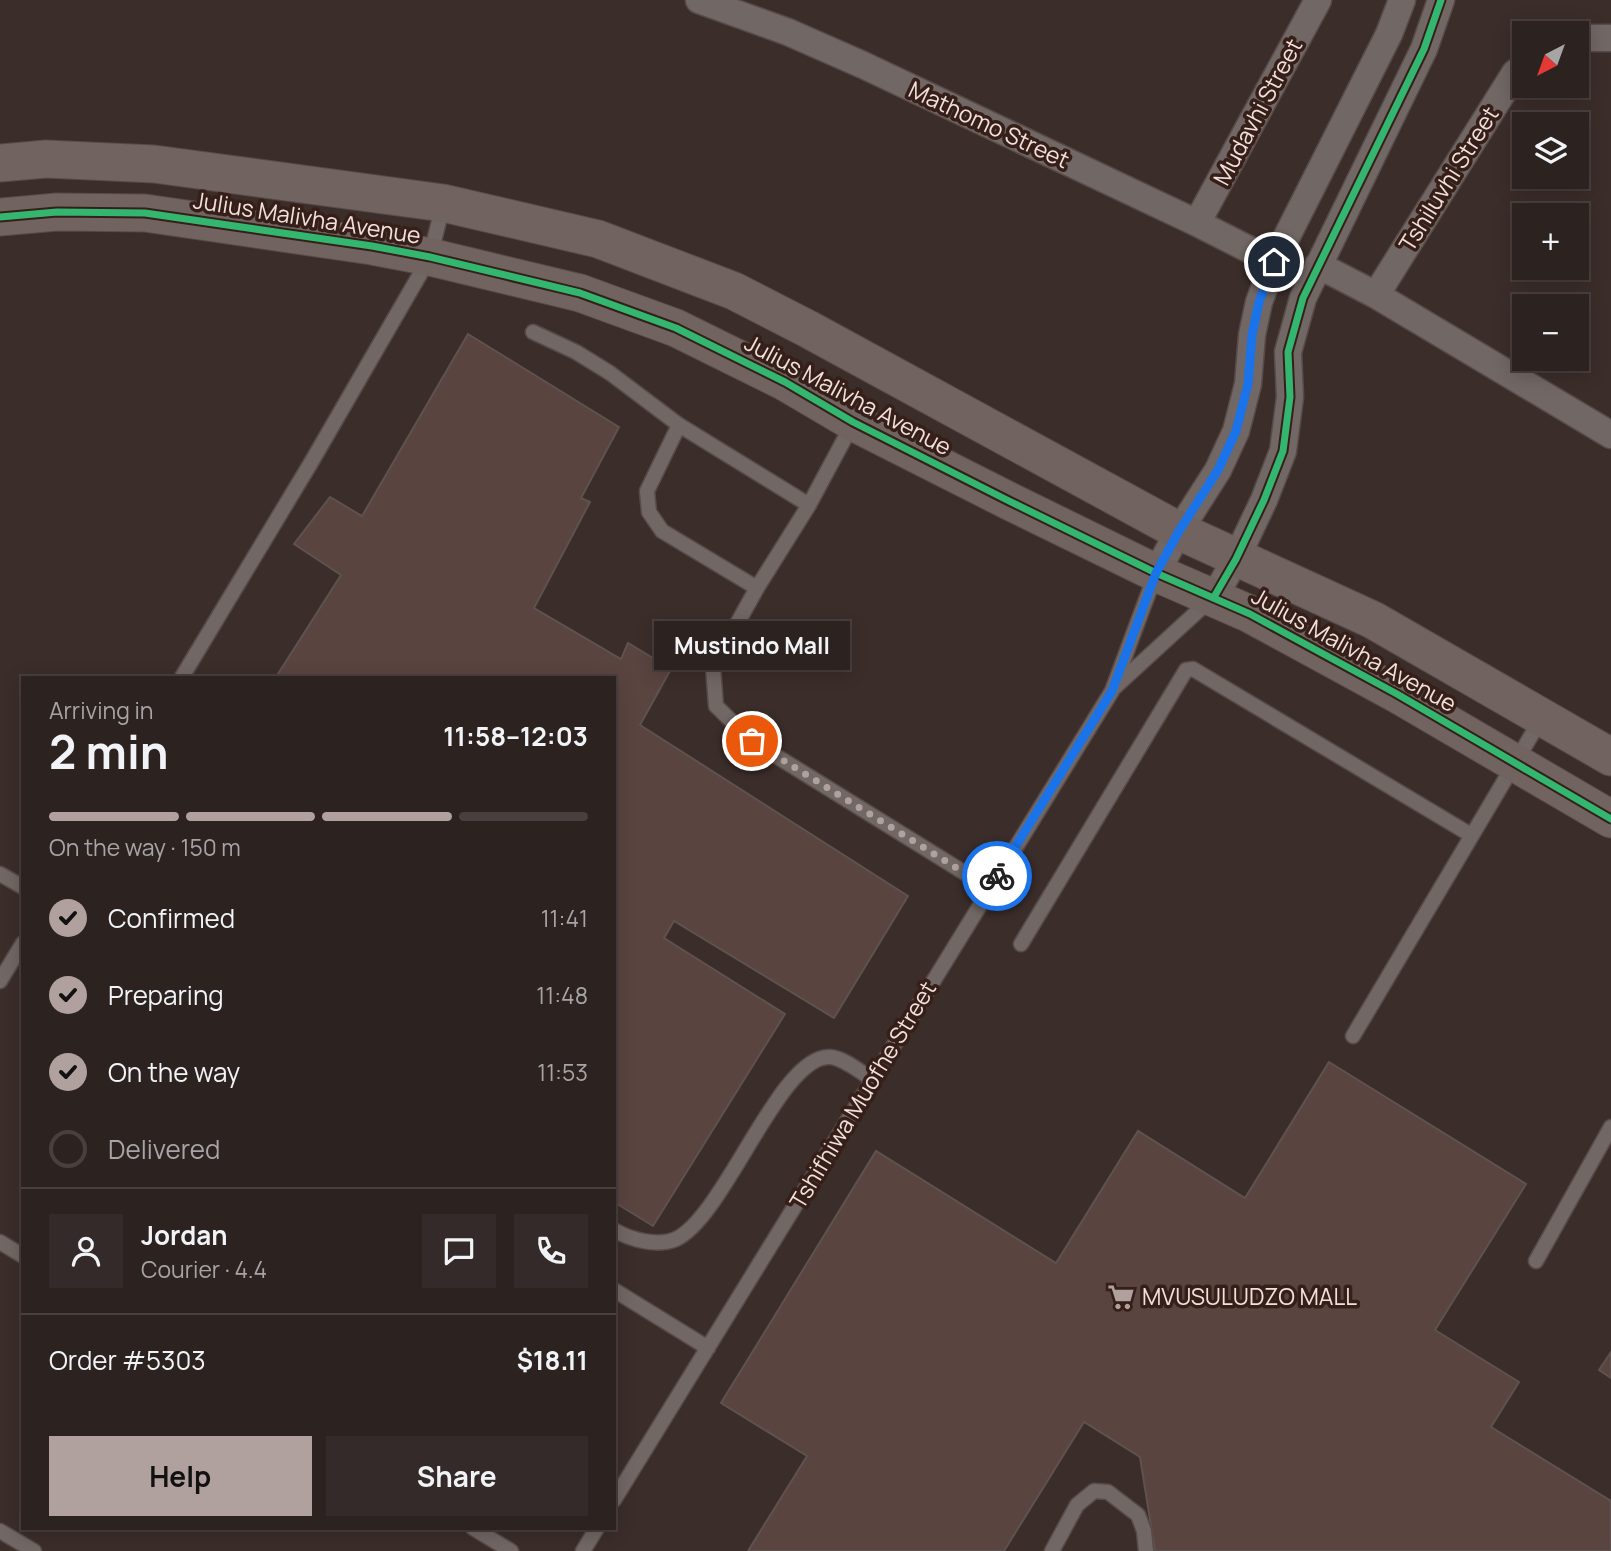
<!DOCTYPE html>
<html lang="en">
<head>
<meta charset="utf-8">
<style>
	:root { --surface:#2c2220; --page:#342a29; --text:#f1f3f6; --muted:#a6a4a5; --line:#483f3e; --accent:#b1a19e }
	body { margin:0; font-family:Manrope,sans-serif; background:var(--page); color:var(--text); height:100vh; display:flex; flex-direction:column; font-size:26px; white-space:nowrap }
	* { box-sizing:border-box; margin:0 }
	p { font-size:23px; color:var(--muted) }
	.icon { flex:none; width:38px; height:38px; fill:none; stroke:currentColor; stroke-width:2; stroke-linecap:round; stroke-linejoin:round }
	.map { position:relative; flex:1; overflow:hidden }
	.details { position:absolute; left:21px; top:676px; width:595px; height:854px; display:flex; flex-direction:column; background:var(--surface); border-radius:0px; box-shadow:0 4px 18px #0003,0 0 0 2px var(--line) }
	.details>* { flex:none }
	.needle { width:46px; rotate:221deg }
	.controls { position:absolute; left:1512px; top:21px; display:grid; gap:14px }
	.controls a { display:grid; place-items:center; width:77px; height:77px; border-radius:0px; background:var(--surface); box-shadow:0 4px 18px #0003,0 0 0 2px var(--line); font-size:35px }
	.pin { position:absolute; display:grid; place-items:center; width:60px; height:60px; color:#fff; margin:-30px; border:4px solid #fff; border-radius:50%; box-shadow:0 2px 7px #0007 }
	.courier { position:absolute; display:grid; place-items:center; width:70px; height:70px; margin:-35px; border:5px solid #1a73e8; border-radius:50%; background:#fff; color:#222; box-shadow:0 2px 9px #0007 }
	.bubble { position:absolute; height:49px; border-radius:0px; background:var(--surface); box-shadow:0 4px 18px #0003,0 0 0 2px var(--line); font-size:23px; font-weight:700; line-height:49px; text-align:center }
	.summary em { font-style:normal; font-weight:700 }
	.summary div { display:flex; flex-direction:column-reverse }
	.summary { display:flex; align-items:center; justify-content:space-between; height:119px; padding:0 28px }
	h1 { font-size:46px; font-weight:700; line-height:52px }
	.bar { display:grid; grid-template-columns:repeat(4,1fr); gap:10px 7px; align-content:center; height:84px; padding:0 28px }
	.bar i { height:9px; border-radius:5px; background:var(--line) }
	.bar .active { background:var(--accent) }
	.bar p { grid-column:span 4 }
	.line { display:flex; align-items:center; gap:18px; padding:0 28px; border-top:2px solid var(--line) }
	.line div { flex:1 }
	.round { display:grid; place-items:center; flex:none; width:74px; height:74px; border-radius:0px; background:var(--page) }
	ol { padding:0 28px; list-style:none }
	li { display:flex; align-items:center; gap:21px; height:77px }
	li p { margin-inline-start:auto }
	li .icon { padding:7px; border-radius:50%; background:var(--accent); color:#111; stroke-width:4 }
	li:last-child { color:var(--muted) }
	li i { width:38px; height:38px; border:4px solid var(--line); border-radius:50% }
	.primary-button { display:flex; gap:14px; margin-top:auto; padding:14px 28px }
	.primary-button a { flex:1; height:80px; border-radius:0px; background:var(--accent); color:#111; font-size:28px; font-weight:700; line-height:80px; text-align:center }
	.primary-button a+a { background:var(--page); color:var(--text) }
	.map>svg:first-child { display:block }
</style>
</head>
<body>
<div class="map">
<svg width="1611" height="1551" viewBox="0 0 1611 1551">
	<rect width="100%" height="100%" fill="#3b2d2a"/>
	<!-- building -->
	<path fill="#5a4440" stroke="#5e5250" stroke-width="2" d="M468,334l151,93 -38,71 9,4 -56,106 87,51 7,-16 43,26 -31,56 268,171 -74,122 -160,-97 -10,17 121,76 -132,212 -39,-24v-525h-338l65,-102 -47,-31 36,-47 32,19z
		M1329,1062l197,122 -91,146 84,52 -28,45 120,74v50h-456l-15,-94 -56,-35 -80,129h-256l59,-95 -86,-53 155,-252 180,112 82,-132 107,67z
		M1611,1352v26l-12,-8z"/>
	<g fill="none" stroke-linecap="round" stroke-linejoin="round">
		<!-- lane casing -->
		<g stroke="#574a48" stroke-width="17">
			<path id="lane" d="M533,332l43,20 34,21 69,52 130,80
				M853,423l-44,82 -52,83 -44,79 3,39 36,35 237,147
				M679,425l-32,66 2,21 13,19 95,57
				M182,677l130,-216 118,-204 13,-52
				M1115,687l96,-88
				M0,874l23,13
				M1021,944l165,-274 7,-1 278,166
				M0,981l23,-38
				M1353,1036l188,-317
				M614,1230c17,10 44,17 62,9 49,-23 104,-185 154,-182 14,1 30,15 42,22
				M0,1242l23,14
				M1536,1261l75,-134
				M614,1290l94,58
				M614,1500l498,-809 44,-118
				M473,1528l38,23
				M0,1531l34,20
				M583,1551l14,-23
				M1052,1551l25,-46 17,-14 14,1 30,23 6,16 2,20"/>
		</g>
		<!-- street casing -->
		<g stroke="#574a48" stroke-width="29">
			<path id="street" d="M699,0l89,32 75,33 334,158 77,39
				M1577,38h34
				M1197,223l121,-223
				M1318,265l58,30 235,140
				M1376,295l139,-222 9,-7
				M1156,573l23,-42 39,-61 18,-39 12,-47 4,-49 7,-33 15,-40 115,-228 13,-34
				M1214,597l22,-38 28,-59 19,-49 7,-54 -2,-45 15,-54 121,-249 17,-49"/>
		</g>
		<!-- secondary casing -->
		<g stroke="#574a48" stroke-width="39">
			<path id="secondary" d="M0,163l46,-4 108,5 289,39 155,36 136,52 74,38 371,202 194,89 238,137
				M0,217l57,-5 88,1 227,33 58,11 150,36 96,35 109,54 68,40 156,79 147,72 94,41 147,80 214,125"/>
		</g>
		<!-- lane -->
		<use href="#lane" stroke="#716765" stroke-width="14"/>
		<!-- street -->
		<use href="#street" stroke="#716765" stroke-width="26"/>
		<!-- secondary -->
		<use href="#secondary" stroke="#706360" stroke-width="37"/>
		<!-- cycleway casing -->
		<g stroke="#371f19" stroke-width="11">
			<path id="cycleway" d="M0,217l57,-5 88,1 227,33 58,11 150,36 96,35 109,54 68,40 156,79 147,72 94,41 147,80 214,125
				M1214,597l22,-38 28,-59 19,-49 7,-54 -2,-45 15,-54 121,-249 17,-49"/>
		</g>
		<!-- cycleway -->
		<use href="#cycleway" stroke="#33b770" stroke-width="7"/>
	</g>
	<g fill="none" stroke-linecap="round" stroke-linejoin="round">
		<!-- done -->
		<path stroke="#b1a19e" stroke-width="7" stroke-dasharray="0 12.6" d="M752,741l237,147 8,-12"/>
		<!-- route -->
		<path stroke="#1a73e8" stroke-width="9" d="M997,876l115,-185 44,-118 23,-42 39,-61 18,-39 12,-47 4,-49 7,-33 15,-40"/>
	</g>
	<!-- icons -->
	<defs>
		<g id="supermarket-bare" transform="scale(2.1)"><path d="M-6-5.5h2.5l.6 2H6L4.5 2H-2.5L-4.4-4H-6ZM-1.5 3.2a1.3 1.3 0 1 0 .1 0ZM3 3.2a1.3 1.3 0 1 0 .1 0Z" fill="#b1a19e" stroke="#371f19" stroke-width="2.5" paint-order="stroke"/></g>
	</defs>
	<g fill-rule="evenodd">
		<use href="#supermarket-bare" x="1121" y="1297"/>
	</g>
	<g text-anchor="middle" stroke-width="7" stroke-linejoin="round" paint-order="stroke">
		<!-- street labels -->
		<g font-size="23" fill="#f1e0dc" stroke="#371f19">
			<text transform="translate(1258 112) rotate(-62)" y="8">Mudavhi Street</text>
			<text transform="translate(989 125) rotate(25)" y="8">Mathomo Street</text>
			<text transform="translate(1449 179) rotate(-58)" y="8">Tshiluvhi Street</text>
			<text transform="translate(307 218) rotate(9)" y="8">Julius Malivha Avenue</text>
			<text transform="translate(848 395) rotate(28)" y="8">Julius Malivha Avenue</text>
			<text transform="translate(1354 650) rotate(29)" y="8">Julius Malivha Avenue</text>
			<text transform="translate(863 1095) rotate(-59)" y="8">Tshifhiwa Muofhe Street</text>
		</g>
		<!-- poi labels -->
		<g font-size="23" fill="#f1e0dc" stroke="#371f19" text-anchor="start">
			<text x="1142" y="1305">MVUSULUDZO MALL</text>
		</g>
	</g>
</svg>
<div class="controls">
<a><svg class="needle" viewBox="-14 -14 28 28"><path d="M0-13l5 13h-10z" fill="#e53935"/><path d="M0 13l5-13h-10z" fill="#a6a4a5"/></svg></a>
<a><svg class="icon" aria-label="layers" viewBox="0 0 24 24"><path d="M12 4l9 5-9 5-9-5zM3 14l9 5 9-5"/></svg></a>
<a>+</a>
<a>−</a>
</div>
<div class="pin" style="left:752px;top:741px;background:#ea580c"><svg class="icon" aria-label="bag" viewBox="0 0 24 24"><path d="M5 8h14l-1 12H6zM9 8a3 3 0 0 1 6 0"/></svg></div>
<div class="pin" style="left:1274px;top:262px;background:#1f2937"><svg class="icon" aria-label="home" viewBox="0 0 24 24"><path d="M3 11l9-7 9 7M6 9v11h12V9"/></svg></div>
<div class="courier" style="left:997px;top:876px"><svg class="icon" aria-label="bike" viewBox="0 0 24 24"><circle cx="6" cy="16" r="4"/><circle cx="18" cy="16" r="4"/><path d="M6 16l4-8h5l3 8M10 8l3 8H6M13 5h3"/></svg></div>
<div class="bubble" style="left:654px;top:621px;width:196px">Mustindo Mall</div>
<section class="details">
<div class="summary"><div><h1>2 min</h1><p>Arriving in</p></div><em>11:58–12:03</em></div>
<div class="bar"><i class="active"></i><i class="active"></i><i class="active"></i><i></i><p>On the way · 150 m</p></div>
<ol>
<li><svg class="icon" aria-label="check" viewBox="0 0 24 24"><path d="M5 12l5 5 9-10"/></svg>Confirmed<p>11:41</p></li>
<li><svg class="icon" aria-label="check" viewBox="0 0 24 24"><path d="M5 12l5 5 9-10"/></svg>Preparing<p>11:48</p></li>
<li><svg class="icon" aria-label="check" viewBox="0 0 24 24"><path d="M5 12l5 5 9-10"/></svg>On the way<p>11:53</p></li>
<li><i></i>Delivered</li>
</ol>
<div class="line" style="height:126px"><a class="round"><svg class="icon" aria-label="person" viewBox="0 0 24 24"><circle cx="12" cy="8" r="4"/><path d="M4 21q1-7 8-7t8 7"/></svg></a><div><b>Jordan</b><p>Courier · 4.4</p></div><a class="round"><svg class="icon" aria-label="chat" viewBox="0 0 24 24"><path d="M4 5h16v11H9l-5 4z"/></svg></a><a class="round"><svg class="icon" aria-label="phone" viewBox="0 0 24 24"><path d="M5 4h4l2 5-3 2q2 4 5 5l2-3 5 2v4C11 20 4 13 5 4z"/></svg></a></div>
<div class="line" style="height:91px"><div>Order #5303</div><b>$18.11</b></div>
<div class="primary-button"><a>Help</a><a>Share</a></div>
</section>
</div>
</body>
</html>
